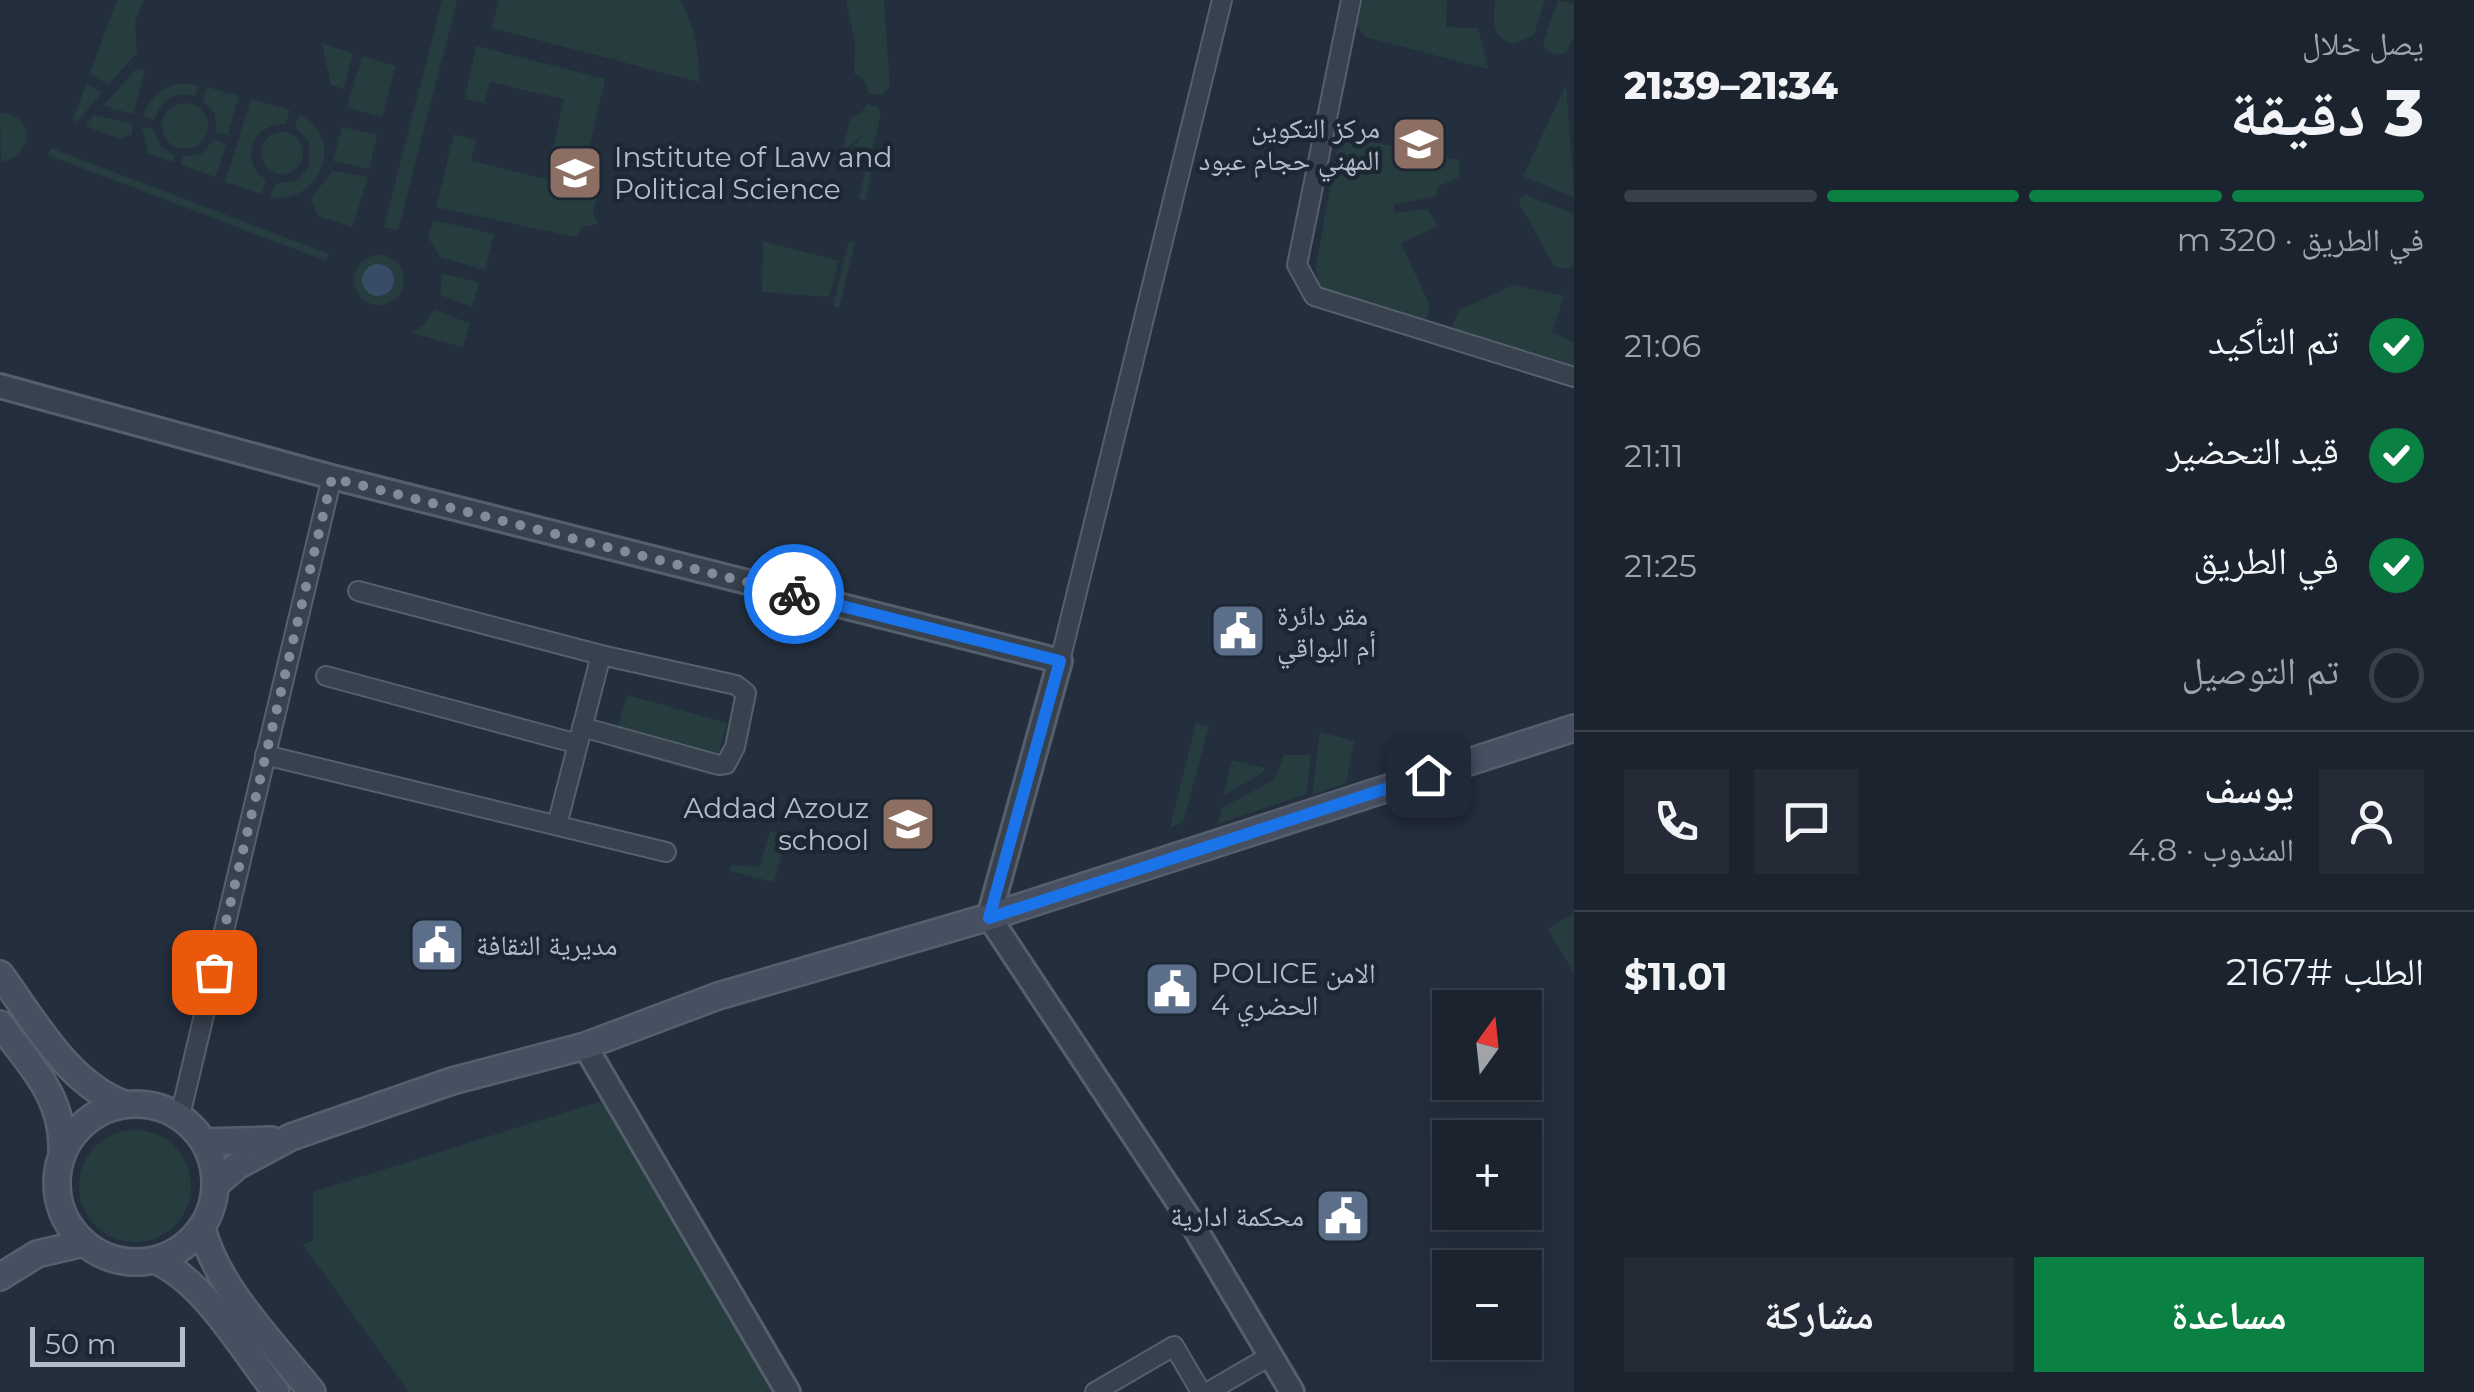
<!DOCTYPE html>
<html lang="ar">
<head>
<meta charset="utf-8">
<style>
	:root { --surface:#1b232e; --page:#242b36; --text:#f1f3f6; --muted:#a0a4aa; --line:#39404a; --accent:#0b8043 }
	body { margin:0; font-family:Montserrat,"Noto Naskh Arabic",sans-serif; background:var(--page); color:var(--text); direction:rtl; height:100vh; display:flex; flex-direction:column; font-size:38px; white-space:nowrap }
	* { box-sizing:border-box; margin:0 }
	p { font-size:32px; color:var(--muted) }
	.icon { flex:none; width:55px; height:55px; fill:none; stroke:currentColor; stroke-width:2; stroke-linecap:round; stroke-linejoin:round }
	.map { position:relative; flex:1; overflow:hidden; direction:ltr }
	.drawer { display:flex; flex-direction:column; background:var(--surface); width:900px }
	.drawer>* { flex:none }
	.needle { width:65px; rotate:15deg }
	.fabs { position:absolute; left:1432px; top:990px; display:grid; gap:20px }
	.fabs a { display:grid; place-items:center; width:110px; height:110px; border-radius:0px; background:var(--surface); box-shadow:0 5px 25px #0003,0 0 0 2px var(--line); font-size:50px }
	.scale { position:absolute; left:30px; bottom:25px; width:155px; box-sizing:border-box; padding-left:10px; border:5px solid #b4bcc9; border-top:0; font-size:28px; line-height:35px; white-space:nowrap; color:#b4bcc9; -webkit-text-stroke:8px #1d2633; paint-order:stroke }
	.pin { position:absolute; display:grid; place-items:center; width:85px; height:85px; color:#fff; margin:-42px; border-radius:20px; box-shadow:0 5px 15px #0006 }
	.courier { position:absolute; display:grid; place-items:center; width:100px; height:100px; margin:-50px; border:8px solid #1a73e8; border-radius:50%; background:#fff; color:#222; box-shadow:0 2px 12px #0007 }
	.summary em { font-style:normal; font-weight:800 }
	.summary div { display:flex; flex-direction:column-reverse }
	.summary { display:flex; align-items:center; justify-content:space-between; height:170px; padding:0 50px }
	h1 { font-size:65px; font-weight:800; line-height:75px }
	.bar { display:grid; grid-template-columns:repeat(4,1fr); gap:15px 10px; align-content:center; height:120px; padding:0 50px }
	.bar i { height:12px; border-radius:8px; background:var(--line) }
	.bar .selected { background:var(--accent) }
	.bar p { grid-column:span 4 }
	.line { display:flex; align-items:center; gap:25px; padding:0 50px; border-top:2px solid var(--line) }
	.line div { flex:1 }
	.round { display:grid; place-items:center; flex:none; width:105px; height:105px; border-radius:0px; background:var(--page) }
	ol { padding:0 50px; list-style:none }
	li { display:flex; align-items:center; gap:30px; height:110px }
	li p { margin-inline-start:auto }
	li .icon { padding:10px; border-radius:50%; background:var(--accent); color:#fff; stroke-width:4 }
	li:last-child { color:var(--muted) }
	li i { width:55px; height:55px; border:5px solid var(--line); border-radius:50% }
	.cta { display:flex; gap:20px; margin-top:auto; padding:20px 50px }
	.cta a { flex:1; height:115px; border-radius:0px; background:var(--accent); color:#fff; font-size:40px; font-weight:800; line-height:115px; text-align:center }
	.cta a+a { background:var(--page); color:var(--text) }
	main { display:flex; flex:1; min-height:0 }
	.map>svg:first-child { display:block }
</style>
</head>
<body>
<main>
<section class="drawer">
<div class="summary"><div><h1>3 دقيقة</h1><p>يصل خلال</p></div><em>21:34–21:39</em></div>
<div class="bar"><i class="selected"></i><i class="selected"></i><i class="selected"></i><i></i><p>في الطريق · 320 m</p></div>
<ol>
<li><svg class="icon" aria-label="check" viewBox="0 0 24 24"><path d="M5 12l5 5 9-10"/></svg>تم التأكيد<p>21:06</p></li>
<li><svg class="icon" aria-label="check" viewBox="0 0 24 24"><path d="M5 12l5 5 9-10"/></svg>قيد التحضير<p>21:11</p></li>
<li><svg class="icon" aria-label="check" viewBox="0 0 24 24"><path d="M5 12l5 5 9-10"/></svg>في الطريق<p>21:25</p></li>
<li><i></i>تم التوصيل</li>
</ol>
<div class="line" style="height:180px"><a class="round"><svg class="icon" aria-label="person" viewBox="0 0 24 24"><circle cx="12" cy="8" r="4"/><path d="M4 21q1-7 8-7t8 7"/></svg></a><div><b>يوسف</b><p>المندوب · 4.8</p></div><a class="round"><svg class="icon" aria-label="chat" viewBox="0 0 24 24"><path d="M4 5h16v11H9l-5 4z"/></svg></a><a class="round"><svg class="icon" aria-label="phone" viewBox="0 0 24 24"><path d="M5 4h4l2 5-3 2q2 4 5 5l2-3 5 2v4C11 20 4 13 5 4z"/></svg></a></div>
<div class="line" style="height:130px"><div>الطلب #2167</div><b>$11.01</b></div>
<div class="cta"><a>مساعدة</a><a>مشاركة</a></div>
</section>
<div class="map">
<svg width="1574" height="1392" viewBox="0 0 1574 1392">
	<rect width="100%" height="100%" fill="#242f3e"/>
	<!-- green -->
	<path fill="#263c3f" d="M117,0h27l-9,22 2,31 -29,32 -18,-12z
		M442,0h15l-59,231 -14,-4z
		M499,0h181c15,25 19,53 19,82l-207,-54z
		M846,0h38l6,86 -7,8h-14l-4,-13 -11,-8 1,-32z
		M1363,0h84l-1,27 32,1 10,41 -123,-32 -8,-11z
		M1495,0h50l-11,35 -20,9c-23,-6 -21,-24 -19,-44z
		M1558,0l16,4v33l-8,16c-11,3 -18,1 -23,-10z
		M322,44l31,9 -9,36 -13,-4z
		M476,46l129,33 -22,96 19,6 -9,30 4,13 -14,3 -8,10 -139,-30 18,-73 22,6 -5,21 75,18 18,-80 -74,-17 -6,21 -19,-4z
		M362,56l34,10 -14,51 -35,-10z
		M136,69l9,2 -12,43 -30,-8z
		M183,83l15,3 -3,10c-20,-5 -35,5 -41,24l-11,-3c7,-21 19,-30 40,-34z
		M86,84l16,9 -25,29 -4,-2z
		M1566,85l8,107v5l-51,-21z
		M207,87l32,9 -11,39 -12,-3 -1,-18 -12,-14z
		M251,99l39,11 -4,14c-34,-1 -48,36 -20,56l-4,14 -37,-12z
		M162 126a23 23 0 1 1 46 0a23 23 0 1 1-46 0Z
		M867,104l11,3 3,7 -9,37 -19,-5 17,-16 -22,17 28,7 -11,46 -6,-2 9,-39 -24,-6 3,-5 -6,5 10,-35 10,-5z
		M0,113c36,1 35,41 1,49z
		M299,114c48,24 22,91 -29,83l5,-13 22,-4 12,-13v-25l-14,-15z
		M94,115l38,9v10l-12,5 -35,-13z
		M142,126l11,3 7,17 15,10 -2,6 -25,-8z
		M342,127l35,8 -8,34 -36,-8z
		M261 153a21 21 0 1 1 42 0a21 21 0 1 1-42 0Z
		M1346,136l113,24v17l-20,9 -3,10 -42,9v8l33,-4 11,17 -37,17 29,63 -4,15 -93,-25c-12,-5 -18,-17 -17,-30l22,-123z
		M214,140l12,4 -10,33 -35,-12 2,-8 18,-3z
		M51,148l278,106 -3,7 -278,-106z
		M332,171l36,6 -16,50 -34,-11 -7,-17z
		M1525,195l49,19v51l-5,4 -14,-2 -35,-62 -1,-6z
		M433,220l61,14 -9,36 -45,-13 -12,-20z
		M763,241l76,20 -10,36 -67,-5z
		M849,241l6,1 -16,66 -6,-2z
		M354 280a25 25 0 1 1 50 0a25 25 0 1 1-50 0Z
		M442,273l37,10 -7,24 -32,-12z
		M1514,285l50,11 -12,36 22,11v22l-123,-35 8,-20z
		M434,309l36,15 -7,23 -52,-14 13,-9z
		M627,695l100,28 -14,53 -101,-28z
		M1196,723l13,3 -26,96 -13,6z
		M1320,732l34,9 -8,42 -34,12z
		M1284,755h27l-5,39 -88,30 4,-16 52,-28z
		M1232,760l33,8 -3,5 -39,23z
		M770,831l16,5 -12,46 -44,-11 2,-6 28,2z
		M1574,913v60l-26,-44z
		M601,1101l175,291h-367l-106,-147 10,-5v-48z
		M79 1186a56 56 0 1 1 112 0a56 56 0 1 1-112 0Z"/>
	<!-- water -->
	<path fill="#394c67" d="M362 280a16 16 0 1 1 32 0a16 16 0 1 1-32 0Z"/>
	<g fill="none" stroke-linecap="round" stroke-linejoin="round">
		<!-- minor casing -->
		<g stroke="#565f6c" stroke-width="22">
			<path id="minor" d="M1351,0l-54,265 17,31 260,81
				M358,591l243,64 135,30 10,8 -11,54 -9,17 -7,1 -137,-38
				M1060,661l162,-661
				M326,676l252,68
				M265,755l401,97
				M557,825l44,-170
				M180,1116l152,-639
				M1095,1392l79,-46 27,46
				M1208,1392l62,-36"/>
		</g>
		<!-- tertiary casing -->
		<g stroke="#565f6c" stroke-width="28">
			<path id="tertiary" d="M0,386l332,91 728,184 -71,256 201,303 102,172
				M585,1046l203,346"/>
		</g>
		<!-- secondary casing -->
		<g stroke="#565f6c" stroke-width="30">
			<path id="secondary" d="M0,974c34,46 68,110 124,130
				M0,1024c31,42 64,73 62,128
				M57 1183a79 79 0 1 1 158 0a79 79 0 1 1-158 0Z
				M204,1142l67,-2
				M216,1184l21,-18 54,-29 161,-56 133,-35 133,-50 271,-79 585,-189
				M202,1228c15,60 72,116 110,164
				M155,1260c50,22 87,89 121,132
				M0,1277l37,-23 47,-11"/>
		</g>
		<!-- minor -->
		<use href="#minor" stroke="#38414e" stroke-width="18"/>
		<!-- tertiary -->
		<use href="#tertiary" stroke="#38414e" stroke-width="22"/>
		<!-- secondary -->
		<use href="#secondary" stroke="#465061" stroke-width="25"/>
	</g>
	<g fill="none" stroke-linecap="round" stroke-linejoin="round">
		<!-- done -->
		<path stroke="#828b98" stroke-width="10" stroke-dasharray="0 18" d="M214,972l118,-494 462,116"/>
		<!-- route -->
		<path stroke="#1a73e8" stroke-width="12" d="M794,594l266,67 -71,257 439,-143"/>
	</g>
	<!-- icons -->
	<defs>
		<g id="university-square" transform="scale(2.875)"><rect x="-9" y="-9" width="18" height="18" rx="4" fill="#8d6e63" stroke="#1d2633"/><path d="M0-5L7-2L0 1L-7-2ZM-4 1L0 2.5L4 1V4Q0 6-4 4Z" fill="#fff"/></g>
		<g id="civic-square" transform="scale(2.875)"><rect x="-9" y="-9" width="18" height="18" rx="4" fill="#5c6f8a" stroke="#1d2633"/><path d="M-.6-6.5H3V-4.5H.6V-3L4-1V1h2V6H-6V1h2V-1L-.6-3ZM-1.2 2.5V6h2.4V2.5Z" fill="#fff"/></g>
		<g id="school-square" transform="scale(2.875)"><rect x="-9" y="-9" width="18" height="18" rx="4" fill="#8d6e63" stroke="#1d2633"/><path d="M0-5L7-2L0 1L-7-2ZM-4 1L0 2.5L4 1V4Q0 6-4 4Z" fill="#fff"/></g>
	</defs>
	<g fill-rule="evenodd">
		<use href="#university-square" x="1419" y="144"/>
		<use href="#university-square" x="575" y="173"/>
		<use href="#civic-square" x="1238" y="631"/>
		<use href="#school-square" x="908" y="824"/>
		<use href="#civic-square" x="437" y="945"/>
		<use href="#civic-square" x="1172" y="989"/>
		<use href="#civic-square" x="1343" y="1216"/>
	</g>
	<g text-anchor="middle" stroke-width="9" stroke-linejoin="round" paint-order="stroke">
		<!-- poi labels -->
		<g font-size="28" fill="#b4bcc9" stroke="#1d2633" text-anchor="start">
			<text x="1380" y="138" text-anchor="end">مركز التكوين<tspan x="1380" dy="32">المهني حجام عبود</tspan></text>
			<text x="614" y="167">Institute of Law and<tspan x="614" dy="32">Political Science</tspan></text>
			<text x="1277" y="625">مقر دائرة<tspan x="1277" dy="32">أم البواقي</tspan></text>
			<text x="869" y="818" text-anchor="end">Addad Azouz<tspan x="869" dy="32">school</tspan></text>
			<text x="476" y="955">مديرية الثقافة</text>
			<text x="1211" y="983">POLICE الامن<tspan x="1211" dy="32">الحضري 4</tspan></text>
			<text x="1304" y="1226" text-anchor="end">محكمة ادارية</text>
		</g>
	</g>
</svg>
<div class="fabs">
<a><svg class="needle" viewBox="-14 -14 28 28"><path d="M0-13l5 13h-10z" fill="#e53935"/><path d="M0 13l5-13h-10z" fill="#a0a4aa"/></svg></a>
<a>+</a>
<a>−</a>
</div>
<div class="scale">50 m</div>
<div class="pin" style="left:214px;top:972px;background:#ea580c"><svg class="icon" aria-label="bag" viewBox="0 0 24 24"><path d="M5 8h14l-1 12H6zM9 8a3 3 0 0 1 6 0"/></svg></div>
<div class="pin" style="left:1428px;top:775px;background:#1f2937"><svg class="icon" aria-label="home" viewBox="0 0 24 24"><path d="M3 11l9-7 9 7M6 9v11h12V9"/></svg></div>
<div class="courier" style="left:794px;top:594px"><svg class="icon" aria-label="bike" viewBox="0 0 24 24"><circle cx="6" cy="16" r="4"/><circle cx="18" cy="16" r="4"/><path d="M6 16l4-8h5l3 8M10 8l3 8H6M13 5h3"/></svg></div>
</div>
</main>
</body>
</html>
